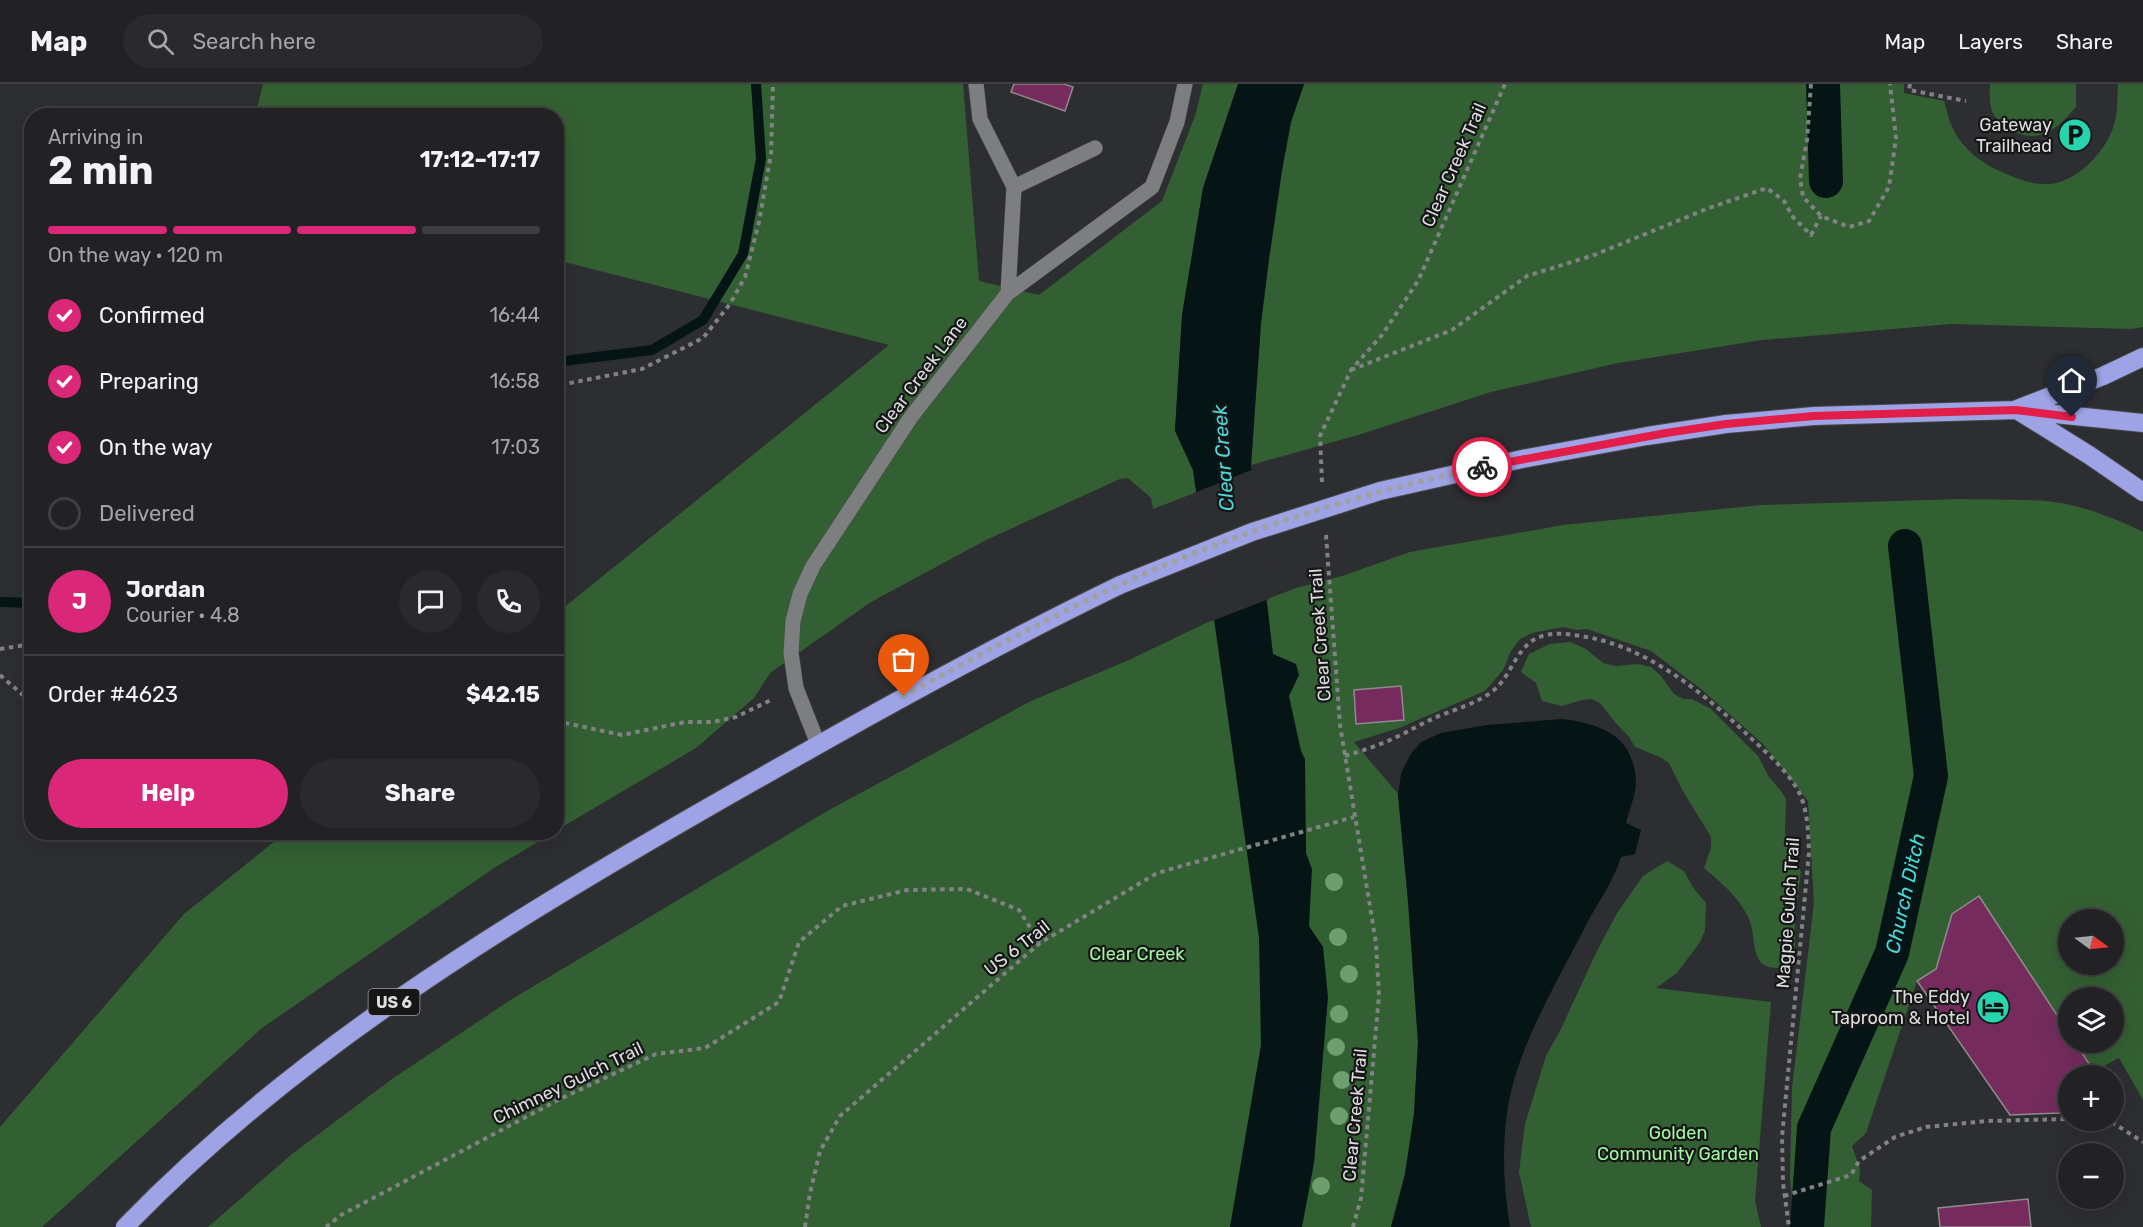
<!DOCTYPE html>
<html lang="en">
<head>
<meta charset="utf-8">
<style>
	:root { --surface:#222225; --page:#2a2a2d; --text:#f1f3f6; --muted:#a2a4a7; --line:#3f3f42; --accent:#db2777 }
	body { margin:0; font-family:Rubik,sans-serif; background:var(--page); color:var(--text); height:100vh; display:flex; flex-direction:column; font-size:22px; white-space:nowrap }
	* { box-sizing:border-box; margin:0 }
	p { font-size:20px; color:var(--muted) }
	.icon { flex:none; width:33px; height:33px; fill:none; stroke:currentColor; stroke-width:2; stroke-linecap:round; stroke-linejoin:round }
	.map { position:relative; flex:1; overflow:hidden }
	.sheet { position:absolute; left:24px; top:24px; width:540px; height:732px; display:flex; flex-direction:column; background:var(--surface); border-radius:24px; box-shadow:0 6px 24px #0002,0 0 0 2px var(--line) }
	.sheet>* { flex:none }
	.needle { width:39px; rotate:105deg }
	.controls { position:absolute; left:2058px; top:825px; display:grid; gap:12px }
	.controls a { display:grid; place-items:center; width:66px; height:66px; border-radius:50%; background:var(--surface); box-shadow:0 6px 24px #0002,0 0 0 2px var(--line); font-size:30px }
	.pin { position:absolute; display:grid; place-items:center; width:51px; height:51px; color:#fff; margin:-62px -26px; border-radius:50% 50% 50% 0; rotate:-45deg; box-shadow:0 0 6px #0007 }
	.pin .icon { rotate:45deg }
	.courier { position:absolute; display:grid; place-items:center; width:60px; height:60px; margin:-30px; border:4px solid #e11d48; border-radius:50%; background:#fff; color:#222; box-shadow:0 2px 8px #0007 }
	.summary em { font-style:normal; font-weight:700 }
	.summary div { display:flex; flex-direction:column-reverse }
	.summary { display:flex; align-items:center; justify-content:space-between; height:102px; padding:0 24px }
	h1 { font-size:39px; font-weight:700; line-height:45px }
	.bar { display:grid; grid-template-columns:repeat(4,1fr); gap:9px 6px; align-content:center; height:72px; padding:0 24px }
	.bar i { height:8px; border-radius:4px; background:var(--line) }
	.bar .on { background:var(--accent) }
	.bar p { grid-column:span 4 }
	.line { display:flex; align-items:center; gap:15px; padding:0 24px; border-top:2px solid var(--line) }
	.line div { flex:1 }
	.round { display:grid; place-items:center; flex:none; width:63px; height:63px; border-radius:32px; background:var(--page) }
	ol { padding:0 24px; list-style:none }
	li { display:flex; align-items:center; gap:18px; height:66px }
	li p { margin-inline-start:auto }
	li .icon { padding:6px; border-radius:50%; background:var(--accent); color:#fff; stroke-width:4 }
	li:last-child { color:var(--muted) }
	li i { width:33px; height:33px; border:3px solid var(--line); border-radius:50% }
	.action { display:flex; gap:12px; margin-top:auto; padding:12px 24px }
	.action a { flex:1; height:69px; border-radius:36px; background:var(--accent); color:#fff; font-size:24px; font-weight:700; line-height:69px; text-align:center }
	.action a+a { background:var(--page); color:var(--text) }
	header { display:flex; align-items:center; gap:36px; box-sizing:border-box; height:84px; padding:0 30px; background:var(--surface); border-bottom:2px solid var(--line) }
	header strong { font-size:28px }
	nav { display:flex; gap:33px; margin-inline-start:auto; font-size:21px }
	.search { width:420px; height:54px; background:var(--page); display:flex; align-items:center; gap:15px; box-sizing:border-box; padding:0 21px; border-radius:33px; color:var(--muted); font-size:22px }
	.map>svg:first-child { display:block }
</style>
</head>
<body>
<header>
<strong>Map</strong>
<div class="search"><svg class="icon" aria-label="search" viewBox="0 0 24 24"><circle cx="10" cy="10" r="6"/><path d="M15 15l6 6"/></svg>Search here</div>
<nav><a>Map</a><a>Layers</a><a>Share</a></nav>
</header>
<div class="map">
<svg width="2143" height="1143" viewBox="0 0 2143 1143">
	<rect width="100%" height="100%" fill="#2d2e31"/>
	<!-- green -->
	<path fill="#336032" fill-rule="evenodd" d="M263,0h700l16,197 60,14 123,-94 33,-85 8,-32h35l-35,104 -21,128 -7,114 18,40 4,22 -44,17 -2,-11 -23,-20 -8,1 -134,61 -115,62 -101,71 -16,25 -58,50 -139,82v-217l332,-268 -332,-85 -1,-144h-301z
		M1304,0h600v9l40,8c3,9 5,21 10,30 10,19 29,33 48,41 15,7 31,13 48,12 31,-3 62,-39 66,-68 2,-10 1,-22 2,-32h25v243l-11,2 -181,-5 -189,16 -144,23 -127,29 -133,43 -107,30 10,-142 8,-64 13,-89 9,-48z
		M1990,0h86v23c-21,25 -41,40 -71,19 -6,-4 -13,-12 -14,-18 -2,-8 -1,-16 -1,-24z
		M1961,415c27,1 56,0 84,2 34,3 68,16 98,31v568l-24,-42 -25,13 -19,-28 39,-1v-44h-46v34l-89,-135 -27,17 -16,55 -19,12 -51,152 -14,13 8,23 -1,12 13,9 -1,37h-76l-5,-48 2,-91 22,-185 -6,-102 -45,-57 -62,-55 -50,-38 -64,-22 -10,1 -14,-3 -31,6 -12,6 -9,12 -8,19 -18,21 -86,37 -45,14 44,52 10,107 10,141 -4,72 -9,60 -14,53h-1183l84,-73 100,-75 120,-80 317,-189 202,-109 98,-41 77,-37 90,-35 46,-12 68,-24 153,-27 198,-20zM2068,836h46v44h-46z
		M1570,558l16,7 17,14 13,3 22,-2 13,3 10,9 13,18 9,5h9l19,10 47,47 11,21 12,14 5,8 -1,34 16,39 -6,44v33l-3,9 -6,9c-40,7 -27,-27 -38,-50 -10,-21 -27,-34 -44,-49l7,-20v-11l-28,-46 -14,-28 -9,-6 -25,-10 -6,-10 -15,-16 -14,-18 -9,-4 -9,1 -20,6 -20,-5 -6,-18 -15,-11 8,-18 21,-10z
		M285,749h268l-59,35 -232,160 -220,199h-42v-100l184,-213z
		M1667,777l17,10 10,18 12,14 -1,27 -5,12 -23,31 -21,15 115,14 -16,199 6,26h-230l-12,-55 6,-48 21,-68 14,-25 35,-76 22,-42 26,-37z"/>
	<!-- water -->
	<path fill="#051516" d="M1238,0h66l-13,38 -9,48 -13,89 -8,64 -10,142 22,189 23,10 3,11 -10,21 12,55 4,8 1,94 6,16 -3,57 14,21 5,50 -14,166 -12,64h-72l31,-182 -2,-107 -66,-468 -18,-39 7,-116 21,-127z
		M1562,635c40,5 72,17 74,63 0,13 -7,28 -10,41l15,7 -6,24 -14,3c-8,26 -25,48 -37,72 -26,51 -62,111 -74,167 -9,42 -7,88 0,131h-119l14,-53 9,-60 4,-72 -10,-141 -10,-106 3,-21 9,-19 11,-13 20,-9 46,-8z"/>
	<!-- pier -->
	<path fill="#2d2e31" d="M1254,385l15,130 -57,22 -18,-128z"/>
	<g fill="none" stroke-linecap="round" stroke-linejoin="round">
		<!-- stream -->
		<path stroke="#051516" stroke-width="10" d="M556,278l96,-12 51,-30 40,-66 18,-95 -5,-75
			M0,518l32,1"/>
		<!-- canal -->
		<g stroke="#051516" stroke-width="34">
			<path d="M1823,0l3,97"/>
			<path id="s1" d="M1807,1143l7,-99 78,-175 39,-177 -26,-230"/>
		</g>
	</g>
	<!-- building -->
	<path fill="#752c5d" stroke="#8e8b8d" stroke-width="1.5" d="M1014,0h50l9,3 -8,24 -54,-19z
		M1401,602l3,34 -48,4 -2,-34z
		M1979,812l89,136v10h7l22,34h-29v32l-8,5 -50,2 -93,-134 19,-12 16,-55z
		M2028,1115l3,28h-91l-2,-19z"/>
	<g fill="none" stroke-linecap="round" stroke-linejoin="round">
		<!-- lane casing -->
		<g stroke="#494a4c" stroke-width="16">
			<path id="lane" d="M976,0l4,35 34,68 -6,106
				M1014,103l81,-39"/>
		</g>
		<!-- street casing -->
		<g stroke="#494a4c" stroke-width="16">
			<path id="street" d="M818,660l-22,-56 -5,-35 2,-32 7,-27 13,-28 98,-149 97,-124 144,-106 25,-65 8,-38"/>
		</g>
		<!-- highway casing -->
		<g stroke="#494a4c" stroke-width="20">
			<path id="highway" d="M2017,325l86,-33 40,-19
				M2020,328l69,43 54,37
				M1380,407l142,-32 125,-23 79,-12 88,-8 202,-6 127,13
				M125,1143c166,-172 370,-297 575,-415 138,-79 276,-157 420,-227"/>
		</g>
		<!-- path -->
		<path stroke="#818284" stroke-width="4" stroke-dasharray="4.5 4.5" stroke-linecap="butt" d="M1811,0l-4,56 -7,38 3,19 18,19 28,11 20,-6 20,-34 7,-49 -6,-54
			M1910,0l-1,6 57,11
			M1351,286l101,-40 75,-54 67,-21 115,-47 58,-20 17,13 9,16 18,18 10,-19
			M556,310l9,-10 77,-15 61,-31 27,-34 15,-27 14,-55 12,-68 2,-70
			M1322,398l-2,-46 31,-66 31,-35 36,-54 87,-197
			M1326,451l14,190 36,218 3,52 -18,203 -8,29
			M0,565l32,-5
			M0,591l32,28
			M556,637l66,14 63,-13h27l24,-5 37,-18
			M1345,672c16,-5 32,-10 47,-17 14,-6 27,-14 40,-20 20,-9 45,-15 62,-29 17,-14 22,-42 43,-52 11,-5 24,-5 36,-3 70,7 131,58 180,105 16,15 32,29 43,47 12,19 12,43 13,66l-27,284 1,46 6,44
			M2103,1036l7,1 33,21
			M1784,1112l67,-21 8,-14 36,-24 31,-10 61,-6 81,-2
			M326,1143l15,-12 219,-116 96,-45 49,-6 74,-46 20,-60 43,-36 65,-16 60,-1 52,21 21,33
			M805,1143l5,-34 10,-42 20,-35 200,-173 117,-70 197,-56"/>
		<!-- lane -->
		<use href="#lane" stroke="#7c7e80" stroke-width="15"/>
		<!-- street -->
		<use href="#street" stroke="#7c7e80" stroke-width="15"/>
		<!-- highway -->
		<use href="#highway" stroke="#9da3e4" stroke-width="18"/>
		<!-- highway-bridge casing -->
		<g stroke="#494a4c" stroke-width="20" stroke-linecap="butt">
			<path id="highway-bridge" d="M1120,501l132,-53 128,-41"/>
		</g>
		<!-- highway-bridge -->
		<use href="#highway-bridge" stroke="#9da3e4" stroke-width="18"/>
	</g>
	<!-- trees -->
	<g fill="#6d9e6e">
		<circle cx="1334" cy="798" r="9"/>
		<circle cx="1338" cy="853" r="9"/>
		<circle cx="1349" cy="890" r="9"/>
		<circle cx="1339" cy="930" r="9"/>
		<circle cx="1336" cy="963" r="9"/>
		<circle cx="1342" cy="996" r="9"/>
		<circle cx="1339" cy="1032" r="9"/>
		<circle cx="1321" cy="1102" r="9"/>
	</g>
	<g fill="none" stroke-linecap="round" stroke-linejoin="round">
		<!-- done -->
		<path stroke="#9fa0a1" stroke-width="6" stroke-dasharray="0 10.8" d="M904,612c79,-43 158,-86 240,-122 108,-47 223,-82 338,-107"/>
		<!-- route -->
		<path stroke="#e11d48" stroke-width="8" d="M1482,383l184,-34 60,-9 88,-8 202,-6 56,7"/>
	</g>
	<!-- icons -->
	<defs>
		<g id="parking-disc" transform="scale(1.725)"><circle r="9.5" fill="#26d5ae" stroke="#161617"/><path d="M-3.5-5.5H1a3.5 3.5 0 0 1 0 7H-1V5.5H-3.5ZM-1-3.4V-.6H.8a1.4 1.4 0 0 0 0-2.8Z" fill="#111"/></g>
		<g id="hotel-disc" transform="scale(1.725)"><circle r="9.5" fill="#26d5ae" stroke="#161617"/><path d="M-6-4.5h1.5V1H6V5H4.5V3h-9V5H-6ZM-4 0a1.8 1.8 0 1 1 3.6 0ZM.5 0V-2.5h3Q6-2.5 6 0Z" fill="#111"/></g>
	</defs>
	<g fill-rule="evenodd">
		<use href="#parking-disc" x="2075" y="51"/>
		<use href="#hotel-disc" x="1993" y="923"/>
	</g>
	<g text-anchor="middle" stroke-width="4.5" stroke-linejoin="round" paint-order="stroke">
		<!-- shield labels -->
		<rect fill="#161617" stroke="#a1a1a2" stroke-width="1.5" x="368.5" y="905" width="51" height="26" rx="4.5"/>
		<g font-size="16" font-weight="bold" fill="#dcddde">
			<text x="394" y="924">US 6</text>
		</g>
		<!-- poi labels -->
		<g font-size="18" fill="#dcddde" stroke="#161617" text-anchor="end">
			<text x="2052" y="47">Gateway<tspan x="2052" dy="21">Trailhead</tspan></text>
			<text x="1970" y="919">The Eddy<tspan x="1970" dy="21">Taproom &amp; Hotel</tspan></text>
		</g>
		<!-- street labels -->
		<g font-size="18" fill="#dcddde" stroke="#161617">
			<text transform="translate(1454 81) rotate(-66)" y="6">Clear Creek Trail</text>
			<text transform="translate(921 291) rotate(-53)" y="6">Clear Creek Lane</text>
			<text transform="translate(1320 551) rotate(-94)" y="6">Clear Creek Trail</text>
			<text transform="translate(1788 829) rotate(-86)" y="6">Magpie Gulch Trail</text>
			<text transform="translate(1017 864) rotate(-38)" y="6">US 6 Trail</text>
			<text transform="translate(568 999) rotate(-26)" y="6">Chimney Gulch Trail</text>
			<text transform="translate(1355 1031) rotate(-85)" y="6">Clear Creek Trail</text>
		</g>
		<!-- park labels -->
		<g font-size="18" fill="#a1f99f" stroke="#161617">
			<text x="1137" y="876">Clear Creek</text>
			<text x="1678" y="1055">Golden<tspan x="1678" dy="21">Community Garden</tspan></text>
		</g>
		<!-- water labels -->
		<g font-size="20" font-style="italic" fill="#4cd9db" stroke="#161617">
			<text transform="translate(1223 374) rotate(-94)" y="7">Clear Creek</text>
			<text dy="7" stroke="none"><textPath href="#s1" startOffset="352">Church Ditch</textPath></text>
		</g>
	</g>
</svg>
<div class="controls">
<a><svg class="needle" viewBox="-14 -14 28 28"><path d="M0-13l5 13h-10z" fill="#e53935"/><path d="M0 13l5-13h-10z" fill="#a2a4a7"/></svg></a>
<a><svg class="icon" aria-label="layers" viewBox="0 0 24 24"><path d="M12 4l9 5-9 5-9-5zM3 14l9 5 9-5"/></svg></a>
<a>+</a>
<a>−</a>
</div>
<div class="pin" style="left:904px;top:612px;background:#ea580c"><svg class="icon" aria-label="bag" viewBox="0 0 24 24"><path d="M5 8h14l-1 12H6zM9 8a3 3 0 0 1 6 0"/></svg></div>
<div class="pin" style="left:2072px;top:333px;background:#1f2937"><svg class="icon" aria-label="home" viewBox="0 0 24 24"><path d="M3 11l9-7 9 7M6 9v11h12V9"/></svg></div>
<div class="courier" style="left:1482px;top:383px"><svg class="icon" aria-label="bike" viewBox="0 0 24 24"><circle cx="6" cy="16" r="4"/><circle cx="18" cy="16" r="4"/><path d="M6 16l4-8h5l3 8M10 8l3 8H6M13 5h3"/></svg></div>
<section class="sheet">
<div class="summary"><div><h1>2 min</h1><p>Arriving in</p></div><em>17:12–17:17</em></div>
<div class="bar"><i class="on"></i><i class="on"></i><i class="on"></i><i></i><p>On the way · 120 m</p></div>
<ol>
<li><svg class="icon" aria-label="check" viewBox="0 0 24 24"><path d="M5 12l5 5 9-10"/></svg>Confirmed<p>16:44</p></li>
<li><svg class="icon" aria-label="check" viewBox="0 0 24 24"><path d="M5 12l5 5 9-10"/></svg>Preparing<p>16:58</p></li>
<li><svg class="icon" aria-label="check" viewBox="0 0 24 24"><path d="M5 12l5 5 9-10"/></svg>On the way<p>17:03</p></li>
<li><i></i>Delivered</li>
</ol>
<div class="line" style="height:108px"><b class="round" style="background:var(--accent);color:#fff">J</b><div><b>Jordan</b><p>Courier · 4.8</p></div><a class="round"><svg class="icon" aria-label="chat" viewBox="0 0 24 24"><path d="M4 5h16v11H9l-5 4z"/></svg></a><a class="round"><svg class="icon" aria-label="phone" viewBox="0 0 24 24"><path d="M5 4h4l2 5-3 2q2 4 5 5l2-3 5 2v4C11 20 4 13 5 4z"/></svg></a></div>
<div class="line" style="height:78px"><div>Order #4623</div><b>$42.15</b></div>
<div class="action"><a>Help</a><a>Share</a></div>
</section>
</div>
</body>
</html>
